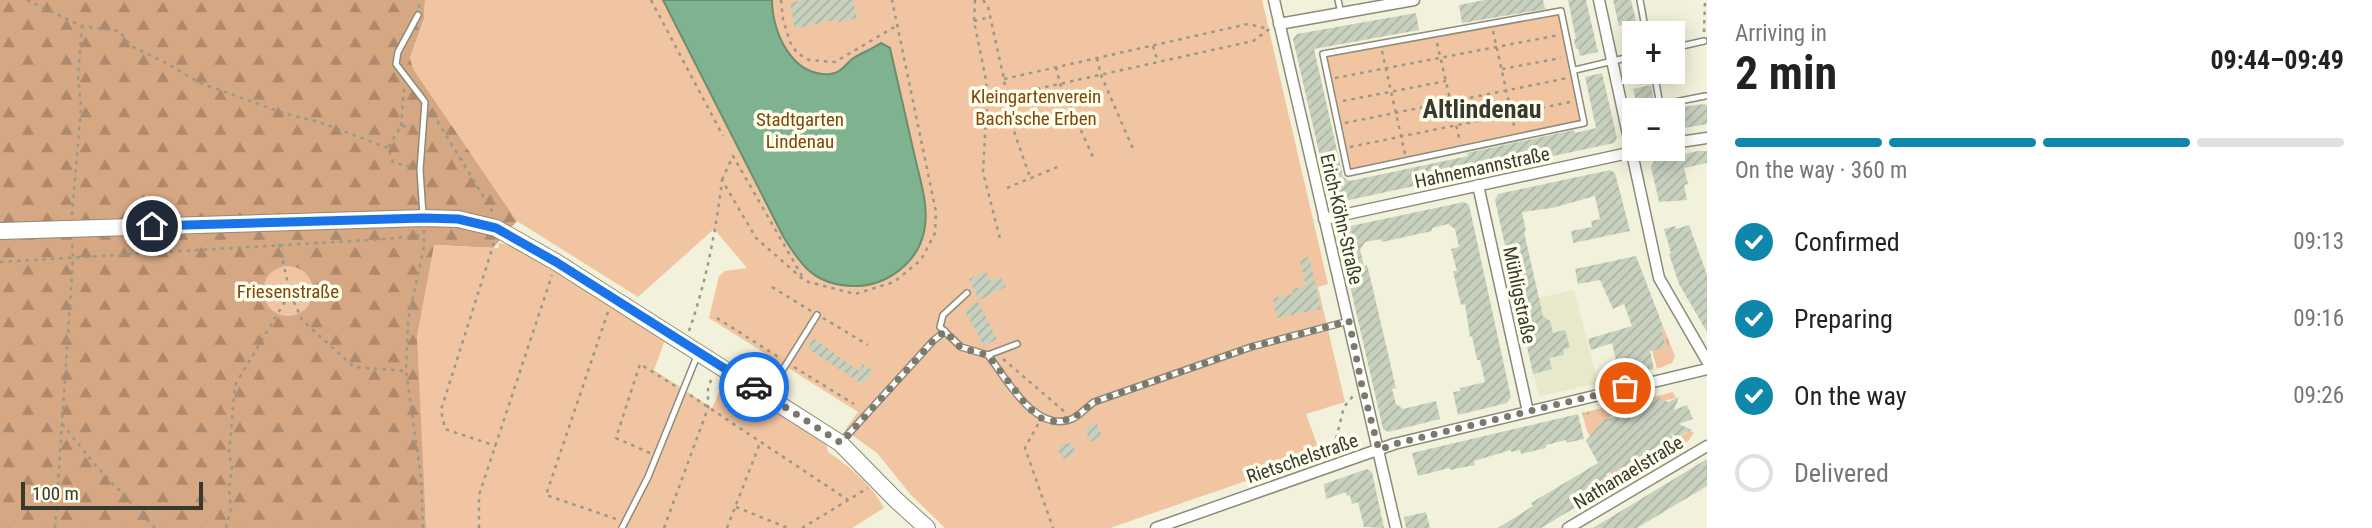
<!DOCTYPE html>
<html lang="en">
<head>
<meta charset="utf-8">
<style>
	:root { --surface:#fff; --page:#f2f2f2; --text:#222; --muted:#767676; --line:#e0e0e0; --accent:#0e87ab }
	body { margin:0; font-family:"Roboto Condensed",sans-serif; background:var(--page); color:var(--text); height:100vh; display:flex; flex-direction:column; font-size:26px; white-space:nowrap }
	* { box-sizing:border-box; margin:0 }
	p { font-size:23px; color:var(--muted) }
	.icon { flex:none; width:38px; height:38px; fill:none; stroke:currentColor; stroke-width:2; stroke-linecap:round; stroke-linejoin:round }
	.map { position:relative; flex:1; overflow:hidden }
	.details { display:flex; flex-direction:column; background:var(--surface); width:665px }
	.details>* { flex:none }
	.fabs { position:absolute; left:1622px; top:21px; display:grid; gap:14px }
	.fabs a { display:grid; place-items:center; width:63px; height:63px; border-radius:0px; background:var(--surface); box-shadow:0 4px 18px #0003; font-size:35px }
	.scale { position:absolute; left:21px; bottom:18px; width:182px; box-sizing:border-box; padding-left:7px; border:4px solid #393930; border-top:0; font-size:19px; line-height:24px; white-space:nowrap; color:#393930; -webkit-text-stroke:5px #ffffed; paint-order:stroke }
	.pin { position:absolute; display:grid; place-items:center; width:60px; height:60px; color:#fff; margin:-30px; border:4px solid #fff; border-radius:50%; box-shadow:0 2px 7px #0007 }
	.courier { position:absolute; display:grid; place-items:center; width:70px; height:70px; margin:-35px; border:5px solid #1a73e8; border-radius:50%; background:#fff; color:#222; box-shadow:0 2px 9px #0007 }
	.summary em { font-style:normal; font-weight:700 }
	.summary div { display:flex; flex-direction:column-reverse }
	.summary { display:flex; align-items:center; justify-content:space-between; height:119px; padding:0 28px }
	h1 { font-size:46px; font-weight:700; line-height:52px }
	.bar { display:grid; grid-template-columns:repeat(4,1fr); gap:10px 7px; align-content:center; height:84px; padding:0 28px }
	.bar i { height:9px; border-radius:5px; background:var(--line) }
	.bar .selected { background:var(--accent) }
	.bar p { grid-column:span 4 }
	ol { padding:0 28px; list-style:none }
	li { display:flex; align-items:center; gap:21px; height:77px }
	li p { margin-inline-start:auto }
	li .icon { padding:7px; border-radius:50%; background:var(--accent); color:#fff; stroke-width:4 }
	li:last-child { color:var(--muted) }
	li i { width:38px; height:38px; border:4px solid var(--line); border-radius:50% }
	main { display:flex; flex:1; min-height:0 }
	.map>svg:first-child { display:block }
</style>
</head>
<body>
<main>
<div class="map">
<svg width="1707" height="528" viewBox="0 0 1707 528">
	<defs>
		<pattern id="grass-tufts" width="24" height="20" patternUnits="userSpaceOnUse" patternTransform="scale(1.75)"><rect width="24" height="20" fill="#f2c5a2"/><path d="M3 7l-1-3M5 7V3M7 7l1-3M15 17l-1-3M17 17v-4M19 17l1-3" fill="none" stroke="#d0aa8c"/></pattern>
		<pattern id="forest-firs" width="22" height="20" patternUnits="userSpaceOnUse" patternTransform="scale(1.75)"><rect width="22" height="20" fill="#d6a783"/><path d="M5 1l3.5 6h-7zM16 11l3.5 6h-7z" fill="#af896c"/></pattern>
		<pattern id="building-hatch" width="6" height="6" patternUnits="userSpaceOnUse" patternTransform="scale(1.75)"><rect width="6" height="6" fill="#c7d1be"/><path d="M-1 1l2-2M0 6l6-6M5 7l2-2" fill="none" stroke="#acb4a4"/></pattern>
	</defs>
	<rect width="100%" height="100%" fill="#f2f2dc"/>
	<!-- built -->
	<path fill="#e8e8cb" d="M1574,290l24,93 -57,13 -3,-2 -20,-91z"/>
	<!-- grass -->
	<path fill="url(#grass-tufts)" d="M1664,329l11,27 -3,7 -15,6 -7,-26 -7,-9z
		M1673,392l3,6 -39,9 -1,4 -17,7 -5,-11z
		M1606,407l6,9 -11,6 21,45 10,-3 -1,-3 5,-1 -1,-3 10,-2 5,10 -32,21 -31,-55 -5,-18z
		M1690,431l4,2 -6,8 -31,20 -2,-12 17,-7 3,2 -1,-8 5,-2 1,2z"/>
	<!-- forest -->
	<path fill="url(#forest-firs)" d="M0,0h425l-1,19 -14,39 4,12 103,151 -24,27 -59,-3 -9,233 1,50h-426z"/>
	<!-- green -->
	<path fill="#f2c5a2" d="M425,0h837l66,284 -10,3 27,115 -39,12 15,41 -211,73h-165l-34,-33 -34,-42 -32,-23 13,-18 -149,-94 10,-42 6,-5 22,-3 -33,-39 -76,68 -121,-76 -103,-151 -4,-12 14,-39z
		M1561,11l23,112 -236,50 -25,-119z
		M499,243l17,3 149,94 -11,30 58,38 13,-29 101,62 2,11c20,13 45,34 56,56l-32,20h-426l-9,-192 17,-91 64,3z
		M263 291a25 25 0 1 1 50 0a25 25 0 1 1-50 0Z"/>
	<!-- water -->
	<path fill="#7fb28f" stroke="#6a8e72" stroke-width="2" d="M663,0h109c0,32 20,77 58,74 11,-1 15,-9 22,-15 9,-6 20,-10 29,-16l9,5c8,35 16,70 24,105 5,24 16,53 10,79 -7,32 -39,55 -71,54 -38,-1 -52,-20 -70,-50z"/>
	<!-- building -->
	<path fill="url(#building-hatch)" d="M802,0h51l4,18 -18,4 -1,-3 -43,10 -5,-26z
		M1485,0h58l2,9 -83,14 -3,-18z
		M1568,0h18l12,52 -18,4 -2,-8 -2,1 -2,-10h2z
		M1613,0h18l5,21 -17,5z
		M1416,13l3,17 -105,19 29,128 7,4 118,-25 -1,-3 107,-23 1,3 21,-5 -11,-51 17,-4 15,65 -3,5 -279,60 -5,-3 -37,-161 4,-5z
		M1651,85l4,21 3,4h-20l-5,-21z
		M1705,104l2,2v18l-34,6v-22z
		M1698,151h9v12l-23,5 4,16 -4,1 3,15 -28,2 -8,-35 3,-6z
		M1610,170l5,3 15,58 -57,12 -2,-12 21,-4 -1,-6 9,-2 -5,-23 -43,12 -30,4 4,19 -2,1 19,84 7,5 3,12 12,-3 5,18 -7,1 1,6 -15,3 3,11 -19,5 -38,-174 3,-6z
		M1464,202l5,3 42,192 -4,6 -49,12 -5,-23 7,-1v-3l25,-6 -5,-22h-3l-5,-24 -2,1 -5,-33 -4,1 -8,-34h4l-6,-22 8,-2 -4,-18 -7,-5 -16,4v3l-50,11 -1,-3 -16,3 -5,8 4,16 3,-1 5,20 24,103 -4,1 4,15 7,5 33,-8 4,18 -52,13 -5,-3 -45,-196 3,-5z
		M1689,225l18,50v57l-28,-48 -10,-30 2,-1 -7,-24 11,-3 1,3z
		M1636,256l28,73h-3l5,18 -16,4 4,18 -34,8 -8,-34 -21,7 -3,-11 44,-13 -8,-22 -11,5 -13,-29 -22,4 -3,-15z
		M1309,257l12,52 -44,9 -4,-20 20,-4 -1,-5 14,-3 -6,-27z
		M986,271l4,10 10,-5 6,11 -27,13 -10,-21z
		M978,302l19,37 -13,7 -20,-36z
		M813,338l46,33 4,-7 10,7 -10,13 -55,-35z
		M1679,397l-5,13 13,-5 6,14 -14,5 13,6 -14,6 -7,-2 4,9 -39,16 -5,3 1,1 -26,11 7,11 -72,43h-43l35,-22 -2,-3 67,-40 -12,-22 17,-21 15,-4 42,-18 8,4z
		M1578,414l6,25 -18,4v-3l-20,5v3l-25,6 -1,-4 -9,2v-2l-37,11 1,4 -25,5 -1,-2 -31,8 -6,-23z
		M1097,423l5,14 -12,5 -5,-14z
		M1072,442l4,12 -14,5 -5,-12z
		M1707,459v27l-70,42h-44z
		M1367,469l5,3 12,56 -20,-1 -6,-25 -6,2 -2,-9 -3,1 -1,-4 -20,7 -2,-15z
		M1426,512l4,16h-24l-2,-11z"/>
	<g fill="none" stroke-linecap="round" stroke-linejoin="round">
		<!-- lane casing -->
		<g stroke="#8c8b78" stroke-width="8">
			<path id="lane" d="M1338,0l3,13
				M1640,0l6,33
				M1561,11l23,112 -236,50 -25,-119z
				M418,15l-20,37 -2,12 29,38 -5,68 3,45
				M1673,48l31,-7
				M1575,70l59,-14
				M1654,72l6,33 45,-9
				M967,293l-24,22 -3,12 21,20 27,8 29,-11
				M988,355c18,23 47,79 84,64 7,-3 15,-12 22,-17l157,-55 98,-26
				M767,395l50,-80
				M842,441l91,-100 12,-10
				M622,528l26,-51 49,-121"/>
		</g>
		<!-- street casing -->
		<g stroke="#8c8b78" stroke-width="13">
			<path id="street" d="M1274,0l122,528
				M1599,0l60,278 48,83
				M1279,24l135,-24
				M1673,143l34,-5
				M1478,185l50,227
				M1324,219l323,-70
				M1156,528l238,-84 313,-75
				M1568,528l139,-82"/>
		</g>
		<!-- secondary casing -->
		<g stroke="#8c8b78" stroke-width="18">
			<path id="secondary" d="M0,231l424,-13 34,1 38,9 60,34 284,181 56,57 31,28"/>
		</g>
		<!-- path -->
		<path stroke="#999989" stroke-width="2.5" stroke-dasharray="3.5 5" stroke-linecap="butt" d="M27,0l55,26 37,5 12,15 35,17 34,20 86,31 33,8 69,26
			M651,0l72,136
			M781,0l2,19 7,23 7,11 12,7 26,2 61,-36
			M975,0l-1,21 12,59 1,20 -4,72 17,67
			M983,0l5,7 16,72 6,41 21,60
			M419,8v-8
			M974,21l16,-4
			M1493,31l22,99
			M1704,32l1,-32
			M1437,43l23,99
			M1153,46l5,16
			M1382,51l23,103
			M1097,58l4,17 32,74
			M1056,67l4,17 33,73
			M1502,69l59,-11
			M1335,78l224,-43
			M1004,79l244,-55 21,5
			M987,100l266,-59 18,-13
			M1343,101l103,-20
			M433,114l60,98
			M1345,123l223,-45
			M401,126l3,-38
			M1350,147l220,-45
			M410,167l-17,-5 -5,-14 13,-22 15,1
			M722,180l11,-24 69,120
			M1007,188l55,-23
			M72,215l9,-108 -3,-31 4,-50
			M494,243l-53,167 4,19 51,17
			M279,244l11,49 12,27 52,47 52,4
			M0,262l384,-23 40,-4
			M772,287l39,24
			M608,312l-62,183 73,25
			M717,318l63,40
			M823,318l45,27
			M689,331c17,-49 27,-100 33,-151l34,58 49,43 50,13 39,-12 27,-22 14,-27 1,-21 -44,-212
			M1003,359l62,53
			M794,367l60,37
			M690,395l158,105
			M62,424l34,42 59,62
			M1038,424l-13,24 28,80
			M650,453l-34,-15 24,-74 35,22
			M1332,455l12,-48 9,-11
			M736,507l52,21
			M55,528l18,-269 -1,-17
			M226,528l5,-20 -2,-20 3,-20 -3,-15 6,-68 55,-92
			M423,528l-2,-51 -15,-106 2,-51 16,-73v-17
			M479,528v-33l73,-220
			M664,528l44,-120v-19l4,-12
			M727,528l33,-85
			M802,528l66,-40"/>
		<!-- lane -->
		<use href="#lane" stroke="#fff" stroke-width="5"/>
		<!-- street -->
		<use href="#street" stroke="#fff" stroke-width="10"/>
		<!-- secondary -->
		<use href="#secondary" stroke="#fff" stroke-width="16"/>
	</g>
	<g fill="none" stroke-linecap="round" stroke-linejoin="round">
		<!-- done -->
		<path stroke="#7a7a6c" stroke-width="7" stroke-dasharray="0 12.6" d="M754,387l87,56 92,-102 12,-10 16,17 27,7 40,52 13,11 13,3 18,-2 22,-17 157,-55 98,-26 13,65 17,64 15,-6 231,-56"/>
		<!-- route -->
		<path stroke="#1a73e8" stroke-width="9" d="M152,226l272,-8 34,1 38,9 60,34 198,125"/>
	</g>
	<g text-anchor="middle" stroke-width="7" stroke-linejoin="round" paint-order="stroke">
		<!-- park labels -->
		<g font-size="19" fill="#81470a" stroke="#ffffed">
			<text x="1036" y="103">Kleingartenverein<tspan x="1036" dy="22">Bach'sche Erben</tspan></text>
			<text x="800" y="126">Stadtgarten<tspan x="800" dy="22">Lindenau</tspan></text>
			<text x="288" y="298">Friesenstraße</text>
		</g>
		<!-- street labels -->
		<g font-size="19" fill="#393930" stroke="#ffffed">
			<text transform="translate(1482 167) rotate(-12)" y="7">Hahnemannstraße</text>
			<text transform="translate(1342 219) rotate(77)" y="7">Erich-Köhn-Straße</text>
			<text transform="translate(1520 295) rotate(78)" y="7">Mühligstraße</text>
			<text transform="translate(1302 458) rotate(-19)" y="7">Rietschelstraße</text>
			<text transform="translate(1628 472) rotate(-31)" y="7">Nathanaelstraße</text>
		</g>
		<!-- district labels -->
		<g font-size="26" font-weight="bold" fill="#393930" stroke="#ffffed">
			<text x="1482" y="118">Altlindenau</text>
		</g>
	</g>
</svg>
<div class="fabs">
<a>+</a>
<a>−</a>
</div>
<div class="scale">100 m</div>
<div class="pin" style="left:1625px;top:388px;background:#ea580c"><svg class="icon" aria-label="bag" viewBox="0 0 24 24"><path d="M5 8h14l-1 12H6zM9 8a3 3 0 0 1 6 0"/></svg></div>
<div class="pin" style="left:152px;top:226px;background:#1f2937"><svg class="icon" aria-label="home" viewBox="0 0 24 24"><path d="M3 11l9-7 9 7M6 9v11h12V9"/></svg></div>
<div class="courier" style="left:754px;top:387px"><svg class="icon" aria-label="car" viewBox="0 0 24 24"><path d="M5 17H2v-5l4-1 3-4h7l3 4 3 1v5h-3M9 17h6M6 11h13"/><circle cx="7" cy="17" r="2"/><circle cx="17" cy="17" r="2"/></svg></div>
</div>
<section class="details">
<div class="summary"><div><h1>2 min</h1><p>Arriving in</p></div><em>09:44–09:49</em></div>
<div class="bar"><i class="selected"></i><i class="selected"></i><i class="selected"></i><i></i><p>On the way · 360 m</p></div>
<ol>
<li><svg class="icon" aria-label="check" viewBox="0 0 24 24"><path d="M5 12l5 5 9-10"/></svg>Confirmed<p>09:13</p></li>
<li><svg class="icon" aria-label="check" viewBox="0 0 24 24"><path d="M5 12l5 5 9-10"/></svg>Preparing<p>09:16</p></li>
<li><svg class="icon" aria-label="check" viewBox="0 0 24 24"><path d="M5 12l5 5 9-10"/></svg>On the way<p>09:26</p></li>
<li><i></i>Delivered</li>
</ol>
</section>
</main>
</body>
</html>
